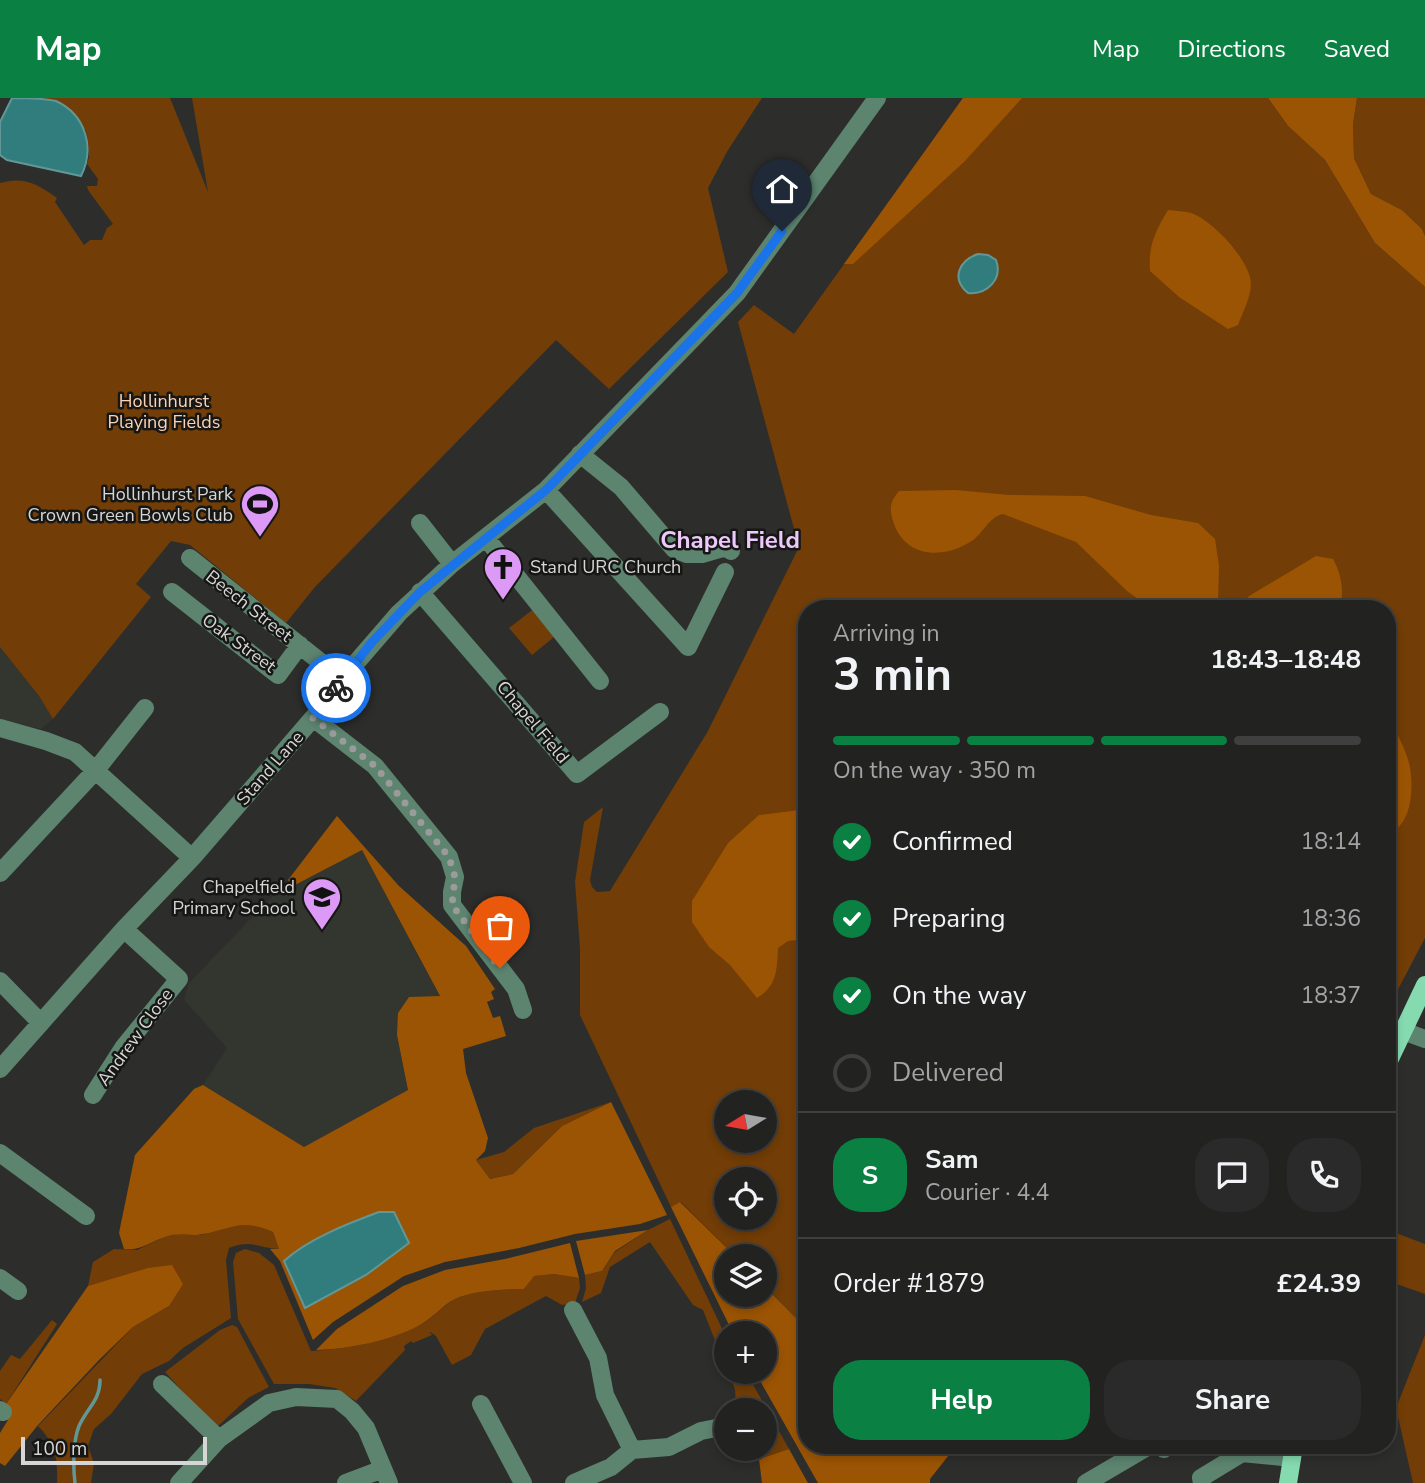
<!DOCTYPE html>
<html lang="en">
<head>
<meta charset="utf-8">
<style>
	:root { --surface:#222221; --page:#2a2a2a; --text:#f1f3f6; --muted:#a2a4a5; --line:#3f3f3f; --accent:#0b8043 }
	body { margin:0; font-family:"Nunito Sans",sans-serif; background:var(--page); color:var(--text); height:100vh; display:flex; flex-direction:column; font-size:26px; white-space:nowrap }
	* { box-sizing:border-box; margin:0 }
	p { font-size:23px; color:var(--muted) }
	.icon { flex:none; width:38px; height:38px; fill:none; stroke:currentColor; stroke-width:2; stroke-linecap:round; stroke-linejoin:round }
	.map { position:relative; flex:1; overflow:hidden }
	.details { position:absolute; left:798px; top:502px; width:598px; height:854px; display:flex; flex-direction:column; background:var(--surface); border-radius:28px; box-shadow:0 4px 10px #0003,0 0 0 2px var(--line) }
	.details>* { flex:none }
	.needle { width:46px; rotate:259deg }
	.tools { position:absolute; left:714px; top:992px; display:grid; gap:14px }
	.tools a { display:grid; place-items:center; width:63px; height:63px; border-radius:50%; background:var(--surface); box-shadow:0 4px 10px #0003,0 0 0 2px var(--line); font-size:35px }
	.scale { position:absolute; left:21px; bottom:18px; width:186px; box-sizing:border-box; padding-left:7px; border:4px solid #d5d6d5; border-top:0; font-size:19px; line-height:24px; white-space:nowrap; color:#d5d6d5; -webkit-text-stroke:5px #161615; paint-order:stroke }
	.pin { position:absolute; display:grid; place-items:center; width:60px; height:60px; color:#fff; margin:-72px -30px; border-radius:50% 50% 50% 0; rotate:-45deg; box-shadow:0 0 7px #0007 }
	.pin .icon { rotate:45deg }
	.courier { position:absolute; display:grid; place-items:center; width:70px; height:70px; margin:-35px; border:5px solid #1a73e8; border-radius:50%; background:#fff; color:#222; box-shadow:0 2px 9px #0007 }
	.summary em { font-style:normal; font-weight:700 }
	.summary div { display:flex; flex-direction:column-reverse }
	.summary { display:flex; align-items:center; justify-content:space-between; height:119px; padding:0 35px }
	h1 { font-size:46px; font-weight:700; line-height:52px }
	.bar { display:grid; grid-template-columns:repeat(4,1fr); gap:10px 7px; align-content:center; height:84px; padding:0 35px }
	.bar i { height:9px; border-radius:5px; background:var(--line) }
	.bar .current { background:var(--accent) }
	.bar p { grid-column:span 4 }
	.line { display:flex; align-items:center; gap:18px; padding:0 35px; border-top:2px solid var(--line) }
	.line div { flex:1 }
	.round { display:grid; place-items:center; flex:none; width:74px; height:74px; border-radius:28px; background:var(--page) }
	ol { padding:0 35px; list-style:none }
	li { display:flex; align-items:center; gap:21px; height:77px }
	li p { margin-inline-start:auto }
	li .icon { padding:7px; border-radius:50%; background:var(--accent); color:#fff; stroke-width:4 }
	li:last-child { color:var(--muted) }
	li i { width:38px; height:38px; border:4px solid var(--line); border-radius:50% }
	.cta { display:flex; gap:14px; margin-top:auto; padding:14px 35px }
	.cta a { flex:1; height:80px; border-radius:28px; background:var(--accent); color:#fff; font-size:28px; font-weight:700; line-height:80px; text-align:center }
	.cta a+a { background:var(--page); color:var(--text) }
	header { display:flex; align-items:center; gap:42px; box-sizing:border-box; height:98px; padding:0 35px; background:var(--accent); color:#fff }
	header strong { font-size:33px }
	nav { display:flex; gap:38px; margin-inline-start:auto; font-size:24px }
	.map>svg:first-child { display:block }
</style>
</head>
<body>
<header>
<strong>Map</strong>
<nav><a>Map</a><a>Directions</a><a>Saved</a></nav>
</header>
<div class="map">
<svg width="1425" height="1385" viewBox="0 0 1425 1385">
	<rect width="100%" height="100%" fill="#2d2e2c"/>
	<!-- built -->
	<path fill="#32362e" d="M0,549l39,49 14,23 -12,10 -41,-10z
		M337,718l25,34 78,147 -43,38 11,55 -104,57 -101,-62 24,-37 -43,-48 5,-17 99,-103z"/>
	<!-- green -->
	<path fill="#723d06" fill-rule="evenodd" d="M43,0h127l38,94 -16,-94h570l-34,52 -20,38 20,84 -119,117 -53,-49 -241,247 -29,36 -96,-78 -19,-4 -35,43 15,13 -98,122 -14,-23 -39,-49v-464c23,-7 38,1 57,15l-2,4 29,43 6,-5h12l5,-12 6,-4 -25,-34 -1,-4h10l1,-7 -11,-15 2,-7 -3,-26z
		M963,0h305l20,28 37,34 50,83 50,44v651l-31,59 -6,-33v-355h-581v720l-42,-42v-31h-30l-54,-54 -10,5 -91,-192v-67l-5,-66 9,-60 19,-15 -13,73 2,7 5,5 13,-1 98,-160 91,-184 -61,-225 16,-17 40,29zM726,1004h39v39h-39zM726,1082h39v38h-39z
		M1357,0h68v138l-3,-7 -20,-19 -31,-16 -17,-36 -1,-34z
		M536,509l18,30 -22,18 -23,-27z
		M611,1004l-49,24 -49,48 -23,5 -14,-19 28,-8 30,-24z
		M670,1121l56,118v31l-23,-58 -10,-5 -43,-63 -40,25 -9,26 -19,9 4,-14 -1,-13 17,-4 13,-19 33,-22z
		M254,1126l19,8 6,17c-21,-1 -28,-10 -50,-1l-3,12 5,58 -48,30 -14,13 -27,13 -31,40 -17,15 -6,17 6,17 -3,20h-34c1,-25 -2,-40 -19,-57l95,-99 36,-21 -62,-25 -19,5 5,-24 21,-13 23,1 27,-13 20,-5 17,3 28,-9z
		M1388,1132l37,14v50l-37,-13z
		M245,1151l14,4 15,12 37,86c36,-2 76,-9 109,-26 13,-7 23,-19 35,-26 17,-8 51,-10 69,-10l9,-13 21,-2 25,4 1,10 -5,15 -13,2 -16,-9 -61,33 -14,26 -19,10 -16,-29 -7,-5 3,4 -19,8 -2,-2 -7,5 1,4 -49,51 -21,-13 -26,-4h-35l-36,-65 -5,-57 3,-9z
		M52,1222l5,4 -51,80 -6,-5v-28l11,-16 9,4z
		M232,1227l5,2 32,60 -21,11 -32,30 -51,-56 55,-42z
		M1425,1237v148h-12l-17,-75z
		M728,1274h18l43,77 -30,10v-10h6v-39h-29l-1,-21z"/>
	<!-- forest -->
	<path fill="#9b5403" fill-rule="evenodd" d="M963,0h59l-57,63 -112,103h-9z
		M1268,0h89l-4,26 1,34 17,36 31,16 20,19 3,7v51l-50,-44 -50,-83 -37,-34z
		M1168,112c7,1 16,1 23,3 21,7 53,42 59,64 4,15 -7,34 -12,48l-10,4 -49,-32 -29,-26c-2,-25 5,-39 18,-61z
		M956,392l53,5 76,1 66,19 47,8 17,16 4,27 -1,36 -5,7h-61l-25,-18 -51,-49 -73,-28c-15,3 -20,21 -33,28 -29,18 -66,15 -77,-21 -4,-13 -3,-19 6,-30z
		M1316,458l17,3c9,16 11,32 7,50h-103l12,-13z
		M1388,620c8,13 17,30 21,45 5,20 4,60 -18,69l-3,-2z
		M807,711v130l-19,2 -10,7c-1,22 -1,38 -21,50l-27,-33 -21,-18 -17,-25v-21l36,-58 31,-28z
		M337,718l62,70 67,60 29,43 -4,3 3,7 -7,3 6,16 7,-2 6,20 -43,13 3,24 22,65 -3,13 -9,9 14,19 23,-5 49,-48 49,-24 56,113 -27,9 -65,10 -56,14 -74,14 -41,14 -71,46 -20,18 -33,-79 -10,-12h9l-6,-17c-32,-14 -39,-4 -70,2 -13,3 -22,-3 -38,3 -15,5 -24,14 -41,12l-5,-16 16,-78 59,-66 9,-4 101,62 104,-57 -11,-55 1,-22 11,-16 31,-1 -78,-146 -69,36 -5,-6zM380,1114l-87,67 -9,-18c24,-22 65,-39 96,-49z
		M680,1104l55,54h-9v39h39v-8l42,42v117h149l-26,33v4h-112l-63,-111h10v-38l-32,-1 -62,-126z
		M648,1132l-33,21 -13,20 -17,4 -9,-34z
		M570,1145l9,35 -25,-4 -20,2 -10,13c-18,0 -52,2 -69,10 -12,6 -22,19 -35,26 -30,16 -70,24 -104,25l21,-21 66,-43 42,-16 60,-11z
		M172,1167l11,19 -14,22 -36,21 -34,33 -61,65 -33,41 -5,-3v-30l8,-13 -2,-16 82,-118 60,-18z
		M789,1351l19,34h-46l-3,-24z"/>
	<!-- water -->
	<path fill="#317c7c" stroke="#629797" stroke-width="2" d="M12,0c13,0 31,0 44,3 30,14 39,47 25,75l-74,-16 -7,-5v-33z
		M978,156l10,1 8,5c7,19 -9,35 -28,33 -18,-15 -8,-33 10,-39z
		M379,1114h15l15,31 -43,32 -61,33 -21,-47c24,-22 65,-38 95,-49z"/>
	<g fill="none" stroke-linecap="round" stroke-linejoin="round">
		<!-- stream -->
		<path stroke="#629797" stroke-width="3.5" d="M75,1385c-2,-16 -2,-42 4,-57 8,-18 21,-25 21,-46"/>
		<!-- minor -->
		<path stroke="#5c846f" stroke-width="18" d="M580,356l41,33 53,62 13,5h15l24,-7 5,4
			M546,392l142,157 37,-75
			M420,425l32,41
			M486,440l114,143
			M190,460l152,121
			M172,494l106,83 22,-30
			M420,494l157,182 83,-62
			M313,620l62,48 74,91 6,20 -3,15v13l64,84 7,21
			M0,630l46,13 29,11 117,106
			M0,775l96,-103 49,-62
			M0,883l41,42
			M1403,933l22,8
			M0,971l124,-140 68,-71 121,-140 29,-39 57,-66 53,-49 94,-74 191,-197 140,-195
			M93,997l30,-47 56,-69 -55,-50
			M0,1055l86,63
			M0,1180l18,13
			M573,1212l25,48 7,37 27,55
			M162,1286l57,55
			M481,1306l42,79
			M0,1312l3,2
			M1162,1348l2,3
			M179,1385l40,-44 50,-36 27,-6 41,2 15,12 14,17 23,55
			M346,1385l37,-14
			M574,1385l37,-16 21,-17 37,-3 32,-16 25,-5
			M1086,1385l63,-37
			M1202,1385l-1,-5 41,-25 50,5"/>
		<!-- major -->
		<path stroke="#85dab0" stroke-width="18" d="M1388,965l37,-78
			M1288,1385l6,-37"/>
	</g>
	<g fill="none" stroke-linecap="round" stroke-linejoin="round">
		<!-- done -->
		<path stroke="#9a9b9a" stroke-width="7" stroke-dasharray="0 12.6" d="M336,590l-23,30 62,48 74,91 6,20 -3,28 48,63"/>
		<!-- route -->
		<path stroke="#1a73e8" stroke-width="9" d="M336,590l36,-46 48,-50 126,-102 191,-197 45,-62"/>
	</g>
	<!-- icons -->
	<defs>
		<g id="stadium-pin" transform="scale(2.0125)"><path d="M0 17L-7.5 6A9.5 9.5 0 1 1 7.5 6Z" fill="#dc99f5" stroke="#161615"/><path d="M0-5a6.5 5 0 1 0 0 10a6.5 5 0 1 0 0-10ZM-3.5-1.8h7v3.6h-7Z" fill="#111"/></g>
		<g id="church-pin" transform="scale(2.0125)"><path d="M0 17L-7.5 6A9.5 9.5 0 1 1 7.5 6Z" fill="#dc99f5" stroke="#161615"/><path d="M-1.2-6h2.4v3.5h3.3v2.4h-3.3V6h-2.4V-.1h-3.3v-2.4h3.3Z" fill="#111"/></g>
		<g id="school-pin" transform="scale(2.0125)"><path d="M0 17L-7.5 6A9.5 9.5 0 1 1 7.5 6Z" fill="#dc99f5" stroke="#161615"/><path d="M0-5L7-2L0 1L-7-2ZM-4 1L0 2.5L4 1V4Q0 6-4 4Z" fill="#111"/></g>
	</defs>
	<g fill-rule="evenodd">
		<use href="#stadium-pin" x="260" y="406"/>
		<use href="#church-pin" x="503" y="469"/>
		<use href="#school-pin" x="322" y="799"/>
	</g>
	<g text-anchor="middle" stroke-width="5" stroke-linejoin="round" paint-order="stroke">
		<!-- park labels -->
		<g font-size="18" fill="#fad2b4" stroke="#161615">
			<text x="164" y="309">Hollinhurst<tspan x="164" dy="21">Playing Fields</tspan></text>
		</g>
		<!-- poi labels -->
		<g font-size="18" fill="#d5d6d5" stroke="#161615" text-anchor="end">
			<text x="233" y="402">Hollinhurst Park<tspan x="233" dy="21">Crown Green Bowls Club</tspan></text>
			<text x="530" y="475" text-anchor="start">Stand URC Church</text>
			<text x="295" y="795">Chapelfield<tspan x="295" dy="21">Primary School</tspan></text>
		</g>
		<!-- street labels -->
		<g font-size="18" fill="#d5d6d5" stroke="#161615">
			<text transform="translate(249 508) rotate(38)" y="6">Beech Street</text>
			<text transform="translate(239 545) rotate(36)" y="6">Oak Street</text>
			<text transform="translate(533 624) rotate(50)" y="6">Chapel Field</text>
			<text transform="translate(270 670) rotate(-49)" y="6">Stand Lane</text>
			<text transform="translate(135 939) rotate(-54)" y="6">Andrew Close</text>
		</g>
		<!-- district labels -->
		<g font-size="24" font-weight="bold" fill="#edc8fb" stroke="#161615">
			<text x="730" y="450">Chapel Field</text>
		</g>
	</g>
</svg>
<div class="tools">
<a><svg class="needle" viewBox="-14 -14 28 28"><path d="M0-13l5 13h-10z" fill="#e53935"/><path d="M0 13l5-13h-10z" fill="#a2a4a5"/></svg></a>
<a><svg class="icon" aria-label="locate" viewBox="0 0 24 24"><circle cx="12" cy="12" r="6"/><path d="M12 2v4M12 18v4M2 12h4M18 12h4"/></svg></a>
<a><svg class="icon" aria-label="layers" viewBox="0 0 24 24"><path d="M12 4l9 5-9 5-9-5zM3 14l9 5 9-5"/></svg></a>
<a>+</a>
<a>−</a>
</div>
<div class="scale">100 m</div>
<div class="pin" style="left:500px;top:870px;background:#ea580c"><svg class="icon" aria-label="bag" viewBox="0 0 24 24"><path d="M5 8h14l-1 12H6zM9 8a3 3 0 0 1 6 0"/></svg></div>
<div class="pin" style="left:782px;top:133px;background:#1f2937"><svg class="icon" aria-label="home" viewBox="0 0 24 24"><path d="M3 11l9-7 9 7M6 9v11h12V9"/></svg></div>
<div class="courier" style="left:336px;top:590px"><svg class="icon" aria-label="bike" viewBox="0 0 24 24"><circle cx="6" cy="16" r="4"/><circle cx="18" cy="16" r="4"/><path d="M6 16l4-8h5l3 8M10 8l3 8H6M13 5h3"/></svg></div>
<section class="details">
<div class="summary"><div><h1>3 min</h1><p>Arriving in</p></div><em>18:43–18:48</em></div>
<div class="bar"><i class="current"></i><i class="current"></i><i class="current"></i><i></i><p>On the way · 350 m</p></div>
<ol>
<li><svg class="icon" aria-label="check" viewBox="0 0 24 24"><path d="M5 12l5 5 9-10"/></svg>Confirmed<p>18:14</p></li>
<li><svg class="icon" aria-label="check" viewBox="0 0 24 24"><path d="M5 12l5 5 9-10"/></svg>Preparing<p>18:36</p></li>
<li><svg class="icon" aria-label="check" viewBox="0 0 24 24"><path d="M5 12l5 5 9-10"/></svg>On the way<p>18:37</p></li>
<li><i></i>Delivered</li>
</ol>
<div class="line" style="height:126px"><b class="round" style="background:var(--accent);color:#fff">S</b><div><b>Sam</b><p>Courier · 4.4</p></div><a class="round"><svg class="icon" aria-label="chat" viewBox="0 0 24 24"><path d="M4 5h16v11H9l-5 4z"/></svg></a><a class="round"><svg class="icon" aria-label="phone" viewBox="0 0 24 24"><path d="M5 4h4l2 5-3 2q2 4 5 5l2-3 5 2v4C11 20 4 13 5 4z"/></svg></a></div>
<div class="line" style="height:91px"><div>Order #1879</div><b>£24.39</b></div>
<div class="cta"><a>Help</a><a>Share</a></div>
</section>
</div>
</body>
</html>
